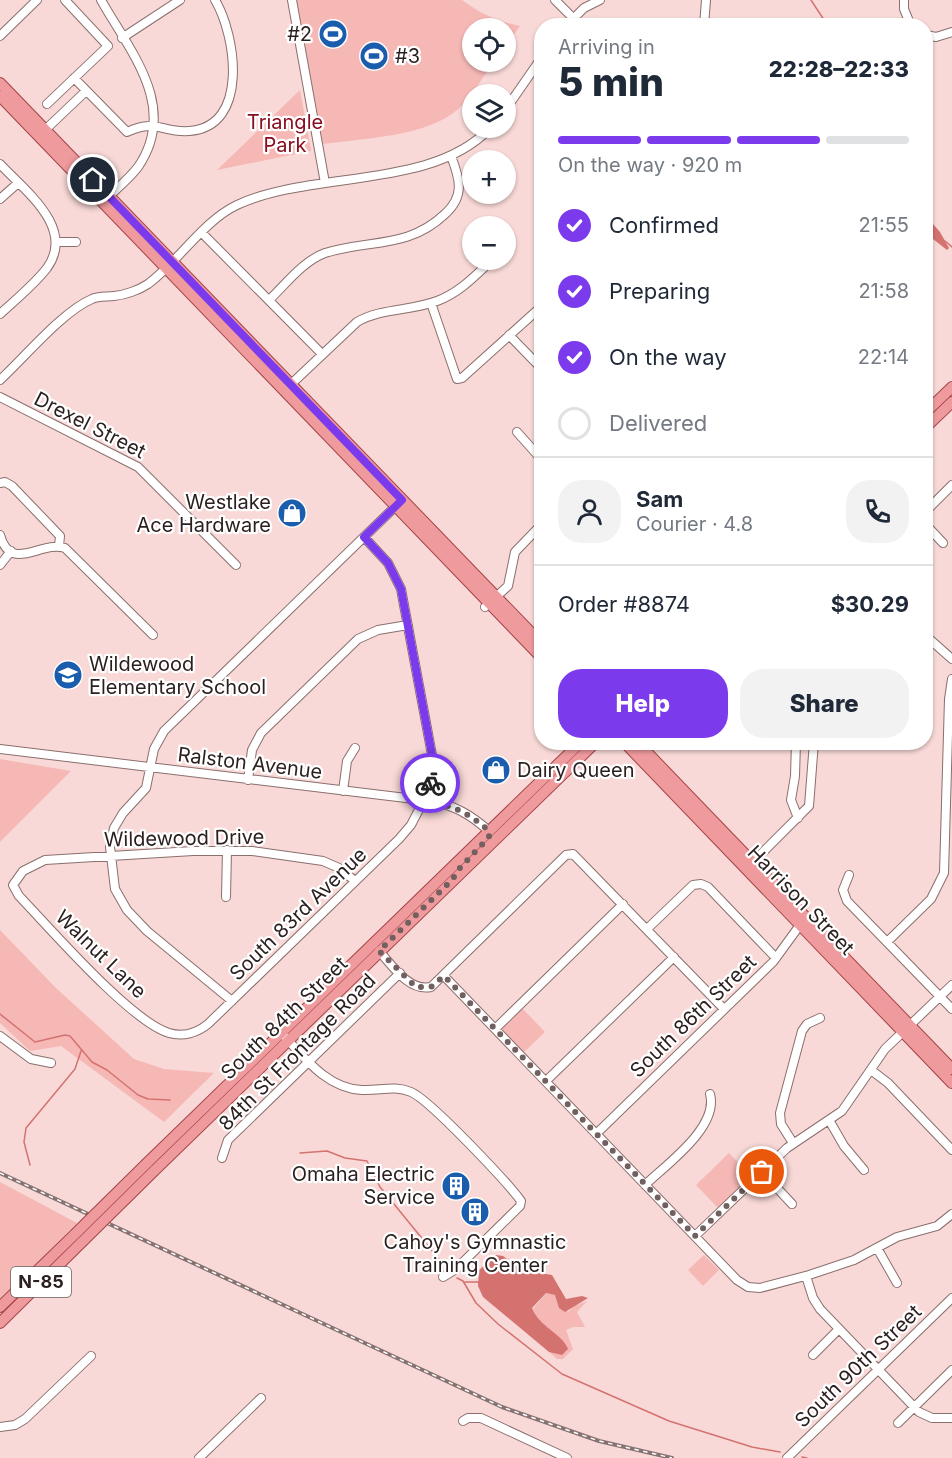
<!DOCTYPE html>
<html lang="en">
<head>
<meta charset="utf-8">
<style>
	:root { --surface:#fff; --page:#f2f2f3; --text:#1f2937; --muted:#747a83; --line:#e0e1e3; --accent:#7c3aed }
	body { margin:0; font-family:Inter,sans-serif; background:var(--page); color:var(--text); height:100vh; display:flex; flex-direction:column; font-size:22px; white-space:nowrap }
	* { box-sizing:border-box; margin:0 }
	p { font-size:20px; color:var(--muted) }
	.icon { flex:none; width:33px; height:33px; fill:none; stroke:currentColor; stroke-width:2; stroke-linecap:round; stroke-linejoin:round }
	.map { position:relative; flex:1; overflow:hidden }
	.panel { position:absolute; left:534px; top:18px; width:399px; height:732px; display:flex; flex-direction:column; background:var(--surface); border-radius:24px; box-shadow:0 2px 4px #0004 }
	.panel>* { flex:none }
	.buttons { position:absolute; left:462px; top:18px; display:grid; gap:12px }
	.buttons a { display:grid; place-items:center; width:54px; height:54px; border-radius:50%; background:var(--surface); box-shadow:0 2px 4px #0004; font-size:30px }
	.pin { position:absolute; display:grid; place-items:center; width:51px; height:51px; color:#fff; margin:-26px; border:3px solid #fff; border-radius:50%; box-shadow:0 2px 6px #0007 }
	.courier { position:absolute; display:grid; place-items:center; width:60px; height:60px; margin:-30px; border:4px solid #7c3aed; border-radius:50%; background:#fff; color:#222; box-shadow:0 2px 8px #0007 }
	.summary em { font-style:normal; font-weight:800 }
	.summary div { display:flex; flex-direction:column-reverse }
	.summary { display:flex; align-items:center; justify-content:space-between; height:102px; padding:0 24px }
	h1 { font-size:39px; font-weight:800; line-height:45px }
	.bar { display:grid; grid-template-columns:repeat(4,1fr); gap:9px 6px; align-content:center; height:72px; padding:0 24px }
	.bar i { height:8px; border-radius:4px; background:var(--line) }
	.bar .active { background:var(--accent) }
	.bar p { grid-column:span 4 }
	.line { display:flex; align-items:center; gap:15px; padding:0 24px; border-top:2px solid var(--line) }
	.line div { flex:1 }
	.round { display:grid; place-items:center; flex:none; width:63px; height:63px; border-radius:24px; background:var(--page) }
	ol { padding:0 24px; list-style:none }
	li { display:flex; align-items:center; gap:18px; height:66px }
	li p { margin-inline-start:auto }
	li .icon { padding:6px; border-radius:50%; background:var(--accent); color:#fff; stroke-width:4 }
	li:last-child { color:var(--muted) }
	li i { width:33px; height:33px; border:3px solid var(--line); border-radius:50% }
	.action { display:flex; gap:12px; margin-top:auto; padding:12px 24px }
	.action a { flex:1; height:69px; border-radius:24px; background:var(--accent); color:#fff; font-size:24px; font-weight:800; line-height:69px; text-align:center }
	.action a+a { background:var(--page); color:var(--text) }
	.map>svg:first-child { display:block }
</style>
</head>
<body>
<div class="map">
<svg width="952" height="1458" viewBox="0 0 952 1458">
	<rect width="100%" height="100%" fill="#f8d9d7"/>
	<!-- green -->
	<path fill="#f6b8b5" d="M296,0h166c19,14 35,21 58,26l-14,20v-18h-34v34h22c-10,13 -19,29 -30,41 -29,34 -99,35 -141,41z
		M300,90l11,61 -94,19z
		M0,759l71,12 -71,71z
		M0,930l56,58 78,71 30,10 50,4 -50,49 -103,-76 -31,5 -30,-28z
		M522,1008l23,24 -22,21 -23,-25z
		M729,1153l21,22 -32,33 -22,-23z
		M0,1182l77,41 -77,77z
		M704,1255l15,15 -16,16 -15,-16z
		M546,1293l9,2 13,17 6,-6 13,-5 -10,11 8,15h-12l-7,3 7,19 -10,10h-6l-8,-7h17l1,-6 -26,-22 -9,-14z"/>
	<!-- water -->
	<path fill="#d47270" d="M926,216l14,16 9,16 -2,2 -14,-11 -7,23z
		M496,1255l7,1 19,14 30,5 14,24 16,-3 6,2 -23,14 -6,-4 -4,-13 -9,-2 -14,15c7,19 31,26 36,41l-6,6 -13,-3 -66,-55 -5,-11 1,-16z"/>
	<g fill="none" stroke-linecap="round" stroke-linejoin="round">
		<!-- stream -->
		<path stroke="#d47270" stroke-width="1.5" d="M811,0l17,26
			M945,241l7,6
			M0,1014l35,28 30,-7 5,1 22,26 15,8 31,25 10,4 22,1
			M300,1153l27,-2 18,7 22,3 13,26 63,77
			M30,1165l-6,-23 2,-14 49,-59 6,-18
			M457,1278l6,3 13,22 22,21 64,50 107,47 83,26 28,5
			M465,1282h14
			M802,1457l5,1"/>
		<!-- minor casing -->
		<g stroke="#8a6f6d" stroke-width="10">
			<path id="minor" d="M101,0c30,53 78,107 37,167 -9,12 -22,22 -33,33
				M292,0l33,183
				M555,0l26,26
				M904,0v9l7,17
				M566,26l18,-18 16,-8
				M704,26l2,-26
				M926,35l10,2 16,-5
				M0,36l37,-36
				M122,38l58,-38
				M74,78l53,54c30,-14 35,1 62,-1 61,-4 47,-96 26,-131
				M47,104l61,-58 -43,-46
				M506,109l36,-52
				M45,130l41,-39
				M0,164c25,27 76,64 47,104 -13,17 -32,32 -47,46
				M0,199l18,-16
				M202,233l120,121
				M56,242h20
				M269,300c17,-16 34,-39 56,-47 45,-14 83,-4 120,-39 20,-18 15,-35 6,-58
				M431,303l26,76 5,-1 80,-72
				M509,335l33,34
				M0,380c24,-22 63,-69 92,-81 6,-3 15,-2 22,-3 11,-1 25,-6 34,-12 30,-22 55,-63 89,-79 75,-35 195,-15 253,-77
				M287,388l70,-66c24,-14 54,-11 80,-21 22,-8 38,-25 55,-41
				M0,397l138,70 98,98
				M517,432l25,28
				M0,483l5,-1 7,4 48,50 -1,10
				M926,511l26,-26
				M926,525l17,18
				M0,535c11,39 41,5 65,13l88,87
				M0,565l11,-14
				M485,607l23,-21 7,-34 27,-28
				M926,636l26,23
				M796,742l-1,34 -4,24 7,18
				M0,749l431,52c23,4 40,14 58,30
				M248,780l4,-30 9,-17 97,-94 20,-9 30,-5
				M343,791l4,-30 8,-13
				M747,863l12,-7 50,-50 5,-64
				M849,875l-6,15 4,11 105,108
				M355,881l-16,-13 -16,-7 -71,-10h-59l-148,9 -22,11 -10,14 6,11c31,32 111,125 150,137 14,4 28,0 39,-9l191,-185 12,-14 16,-31 5,-39 -31,-166 -13,-26 -24,-26
				M226,897l1,-47
				M647,929l46,-44 8,-1 7,3 68,71
				M887,942l44,-43 13,-26 5,-174 3,-20
				M379,951c13,14 30,41 52,36l135,-132 7,-1 151,155
				M444,976l293,304 11,7 12,1 49,-13 45,-15 43,-23 40,-11 15,-12
				M232,1001l-85,-70 -20,-21 -12,-21 -5,-42 4,-19 9,-15 23,-25 8,-39 10,-18 235,-228
				M495,1029l128,-125
				M0,1036l31,23 20,4
				M285,1037c21,23 44,52 77,53 18,1 32,-5 49,2 19,8 96,90 110,109l-1,5 -64,63 -13,8
				M871,1070l17,13 64,67
				M546,1081l128,-124
				M829,1120l15,26 20,24
				M596,1134l177,-172 27,-37 4,-1
				M793,1143l-12,-19 -1,-11 22,-82 5,-7 13,-6
				M222,1158l6,-18 172,-167
				M762,1172l30,32
				M645,1185c22,-21 74,-58 65,-91
				M695,1236l92,-88 55,-37 43,-62 67,-64
				M877,1248l20,35
				M806,1276l7,22 7,11 99,103 13,6h20
				M813,1355l26,-26
				M463,1421l5,-3h13l86,40
				M898,1423l54,-53
				M0,1427l15,-2 10,-6 66,-63
				M199,1458l62,-60
				M787,1458l165,-160"/>
		</g>
		<!-- major casing -->
		<g stroke="#a44346" stroke-width="12">
			<path id="major" d="M0,83l542,561
				M0,96l542,562
				M926,412l26,-25
				M926,427l26,-25
				M624,742l328,341
				M637,742l315,327
				M147,1163l434,-421
				M154,1171l442,-429
				M0,1307l75,-73
				M0,1323l82,-81"/>
		</g>
		<!-- minor -->
		<use href="#minor" stroke="#fff" stroke-width="8"/>
		<!-- major -->
		<use href="#major" stroke="#ef9a9d" stroke-width="10"/>
		<!-- rail casing -->
		<g stroke="#867271" stroke-width="4">
			<path id="rail" d="M0,1173l502,234 97,34 73,17"/>
		</g>
		<!-- rail -->
		<use href="#rail" stroke="#fff" stroke-width="1.5" stroke-dasharray="4.5" stroke-linecap="butt"/>
		<!-- major-bridge casing -->
		<g stroke="#a44346" stroke-width="12" stroke-linecap="butt">
			<path id="major-bridge" d="M75,1234l72,-71
				M82,1242l72,-71"/>
		</g>
		<!-- major-bridge -->
		<use href="#major-bridge" stroke="#ef9a9d" stroke-width="10"/>
	</g>
	<g fill="none" stroke-linecap="round" stroke-linejoin="round">
		<!-- done -->
		<path stroke="#725f5f" stroke-width="6" stroke-dasharray="0 10.8" d="M430,783l-6,18c27,3 45,12 65,30v6l-30,32 -7,11 -73,71 37,36h15l13,-11 251,260 67,-64"/>
		<!-- route -->
		<path stroke="#7c3aed" stroke-width="8" d="M93,180l309,320 -38,37 24,26 13,26 31,166 -2,28"/>
	</g>
	<!-- icons -->
	<defs>
		<g id="stadium-disc" transform="scale(1.5)"><circle r="9.5" fill="#1b5dad" stroke="#fff"/><path d="M0-5a6.5 5 0 1 0 0 10a6.5 5 0 1 0 0-10ZM-3.5-1.8h7v3.6h-7Z" fill="#fff"/></g>
		<g id="shop-disc" transform="scale(1.5)"><circle r="9.5" fill="#1b5dad" stroke="#fff"/><path d="M-5-2.5h2.3a2.7 3.5 0 0 1 5.4 0H5L5.5 6h-11ZM-1.5-2.5h3a1.5 2.3 0 0 0-3 0Z" fill="#fff"/></g>
		<g id="school-disc" transform="scale(1.5)"><circle r="9.5" fill="#1b5dad" stroke="#fff"/><path d="M0-5L7-2L0 1L-7-2ZM-4 1L0 2.5L4 1V4Q0 6-4 4Z" fill="#fff"/></g>
		<g id="building-disc" transform="scale(1.5)"><circle r="9.5" fill="#1b5dad" stroke="#fff"/><path d="M-4-6H4V6H1V3H-1V6H-4ZM-2.5-4.3h1.7v1.8h-1.7ZM.8-4.3h1.7v1.8H.8ZM-2.5-1h1.7V.8h-1.7ZM.8-1h1.7V.8H.8Z" fill="#fff"/></g>
	</defs>
	<g fill-rule="evenodd">
		<use href="#stadium-disc" x="333" y="34"/>
		<use href="#stadium-disc" x="374" y="56"/>
		<use href="#shop-disc" x="292" y="513"/>
		<use href="#school-disc" x="68" y="675"/>
		<use href="#shop-disc" x="496" y="770"/>
		<use href="#building-disc" x="456" y="1186"/>
		<use href="#building-disc" x="475" y="1212"/>
	</g>
	<g text-anchor="middle" stroke-width="4.5" stroke-linejoin="round" paint-order="stroke">
		<!-- shield labels -->
		<rect fill="#fff" stroke="#6a6262" stroke-width="1.5" x="11" y="1267" width="60" height="30" rx="4.5"/>
		<g font-size="18" font-weight="bold" fill="#2a1e1e">
			<text x="41" y="1288">N-85</text>
		</g>
		<!-- poi labels -->
		<g font-size="20" fill="#2a1e1e" stroke="#fff" text-anchor="end">
			<text x="312" y="41">#2</text>
			<text x="395" y="63" text-anchor="start">#3</text>
			<text x="271" y="509">Westlake<tspan x="271" dy="23">Ace Hardware</tspan></text>
			<text x="89" y="671" text-anchor="start">Wildewood<tspan x="89" dy="23">Elementary School</tspan></text>
			<text x="517" y="777" text-anchor="start">Dairy Queen</text>
			<text x="435" y="1181">Omaha Electric<tspan x="435" dy="23">Service</tspan></text>
			<text x="475" y="1249" text-anchor="middle">Cahoy's Gymnastic<tspan x="475" dy="23">Training Center</tspan></text>
		</g>
		<!-- park labels -->
		<g font-size="20" fill="#890e20" stroke="#fff">
			<text x="285" y="129">Triangle<tspan x="285" dy="23">Park</tspan></text>
		</g>
		<!-- street labels -->
		<g font-size="20" fill="#2a1e1e" stroke="#fff">
			<text transform="translate(90 425) rotate(27)" y="7">Drexel Street</text>
			<text transform="translate(250 763) rotate(7)" y="7">Ralston Avenue</text>
			<text transform="translate(184 838) rotate(-1)" y="7">Wildewood Drive</text>
			<text transform="translate(801 900) rotate(46)" y="7">Harrison Street</text>
			<text transform="translate(298 914) rotate(-44)" y="7">South 83rd Avenue</text>
			<text transform="translate(101 954) rotate(44)" y="7">Walnut Lane</text>
			<text transform="translate(693 1016) rotate(-44)" y="7">South 86th Street</text>
			<text transform="translate(284 1018) rotate(-44)" y="7">South 84th Street</text>
			<text transform="translate(297 1052) rotate(-45)" y="7">84th St Frontage Road</text>
			<text transform="translate(858 1366) rotate(-44)" y="7">South 90th Street</text>
		</g>
	</g>
</svg>
<div class="buttons">
<a><svg class="icon" aria-label="locate" viewBox="0 0 24 24"><circle cx="12" cy="12" r="6"/><path d="M12 2v4M12 18v4M2 12h4M18 12h4"/></svg></a>
<a><svg class="icon" aria-label="layers" viewBox="0 0 24 24"><path d="M12 4l9 5-9 5-9-5zM3 14l9 5 9-5"/></svg></a>
<a>+</a>
<a>−</a>
</div>
<div class="pin" style="left:762px;top:1172px;background:#ea580c"><svg class="icon" aria-label="bag" viewBox="0 0 24 24"><path d="M5 8h14l-1 12H6zM9 8a3 3 0 0 1 6 0"/></svg></div>
<div class="pin" style="left:93px;top:180px;background:#1f2937"><svg class="icon" aria-label="home" viewBox="0 0 24 24"><path d="M3 11l9-7 9 7M6 9v11h12V9"/></svg></div>
<div class="courier" style="left:430px;top:783px"><svg class="icon" aria-label="bike" viewBox="0 0 24 24"><circle cx="6" cy="16" r="4"/><circle cx="18" cy="16" r="4"/><path d="M6 16l4-8h5l3 8M10 8l3 8H6M13 5h3"/></svg></div>
<section class="panel">
<div class="summary"><div><h1>5 min</h1><p>Arriving in</p></div><em>22:28–22:33</em></div>
<div class="bar"><i class="active"></i><i class="active"></i><i class="active"></i><i></i><p>On the way · 920 m</p></div>
<ol>
<li><svg class="icon" aria-label="check" viewBox="0 0 24 24"><path d="M5 12l5 5 9-10"/></svg>Confirmed<p>21:55</p></li>
<li><svg class="icon" aria-label="check" viewBox="0 0 24 24"><path d="M5 12l5 5 9-10"/></svg>Preparing<p>21:58</p></li>
<li><svg class="icon" aria-label="check" viewBox="0 0 24 24"><path d="M5 12l5 5 9-10"/></svg>On the way<p>22:14</p></li>
<li><i></i>Delivered</li>
</ol>
<div class="line" style="height:108px"><a class="round"><svg class="icon" aria-label="person" viewBox="0 0 24 24"><circle cx="12" cy="8" r="4"/><path d="M4 21q1-7 8-7t8 7"/></svg></a><div><b>Sam</b><p>Courier · 4.8</p></div><a class="round"><svg class="icon" aria-label="phone" viewBox="0 0 24 24"><path d="M5 4h4l2 5-3 2q2 4 5 5l2-3 5 2v4C11 20 4 13 5 4z"/></svg></a></div>
<div class="line" style="height:78px"><div>Order #8874</div><b>$30.29</b></div>
<div class="action"><a>Help</a><a>Share</a></div>
</section>
</div>
</body>
</html>
